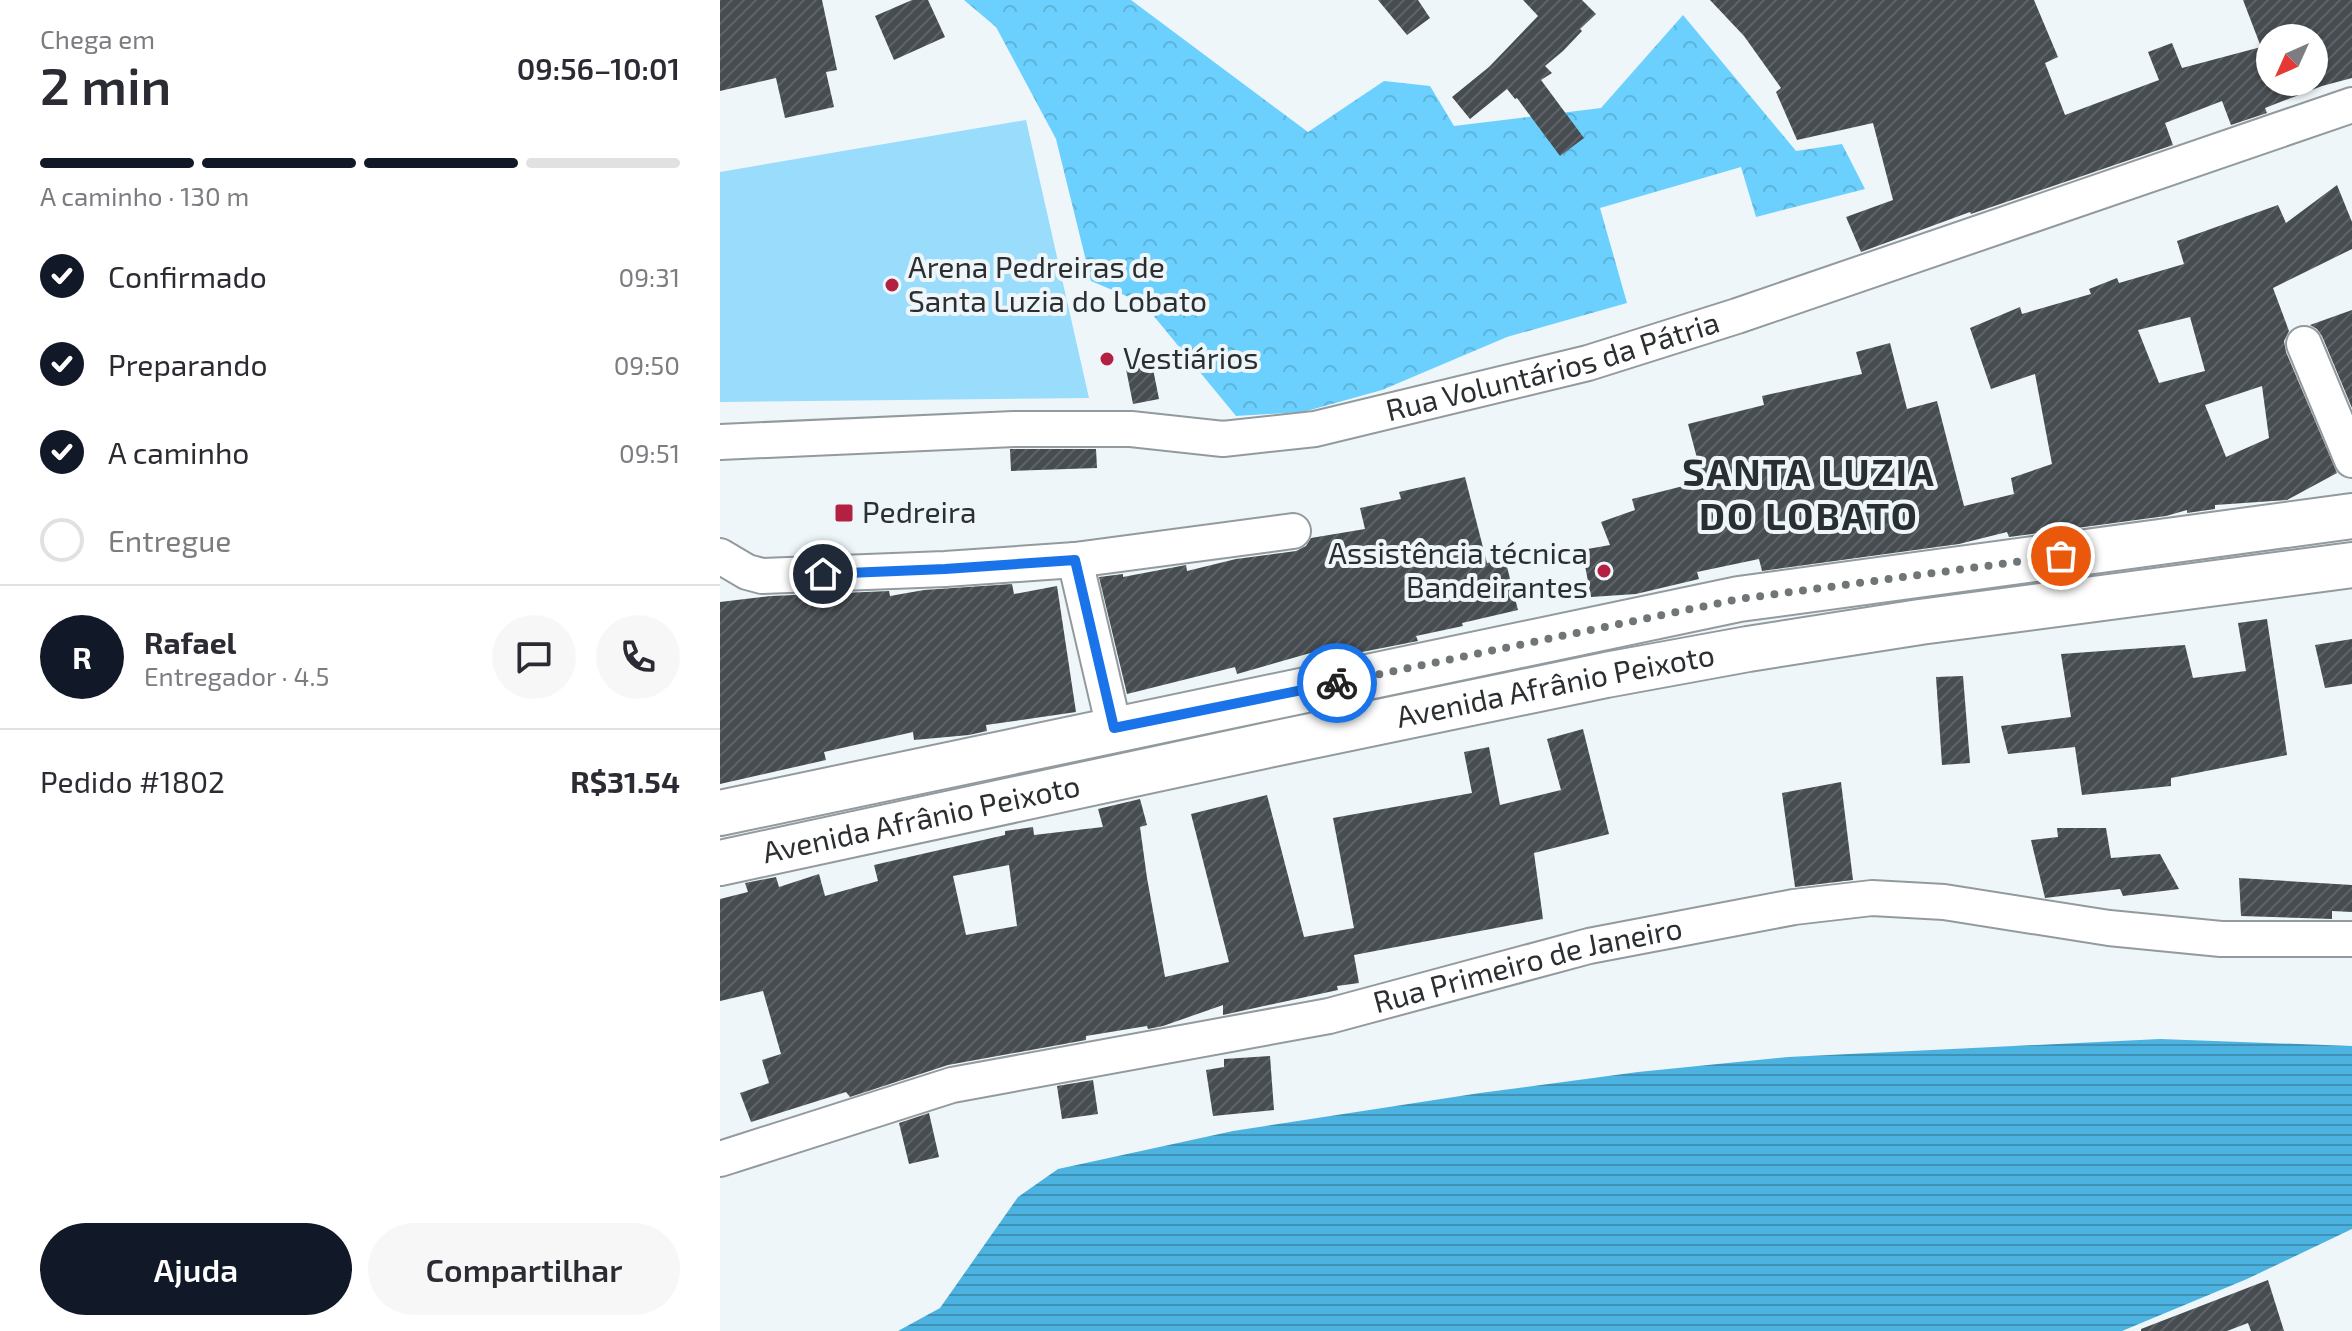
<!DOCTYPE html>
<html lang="pt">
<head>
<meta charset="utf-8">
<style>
	:root { --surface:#fff; --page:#f7f7f7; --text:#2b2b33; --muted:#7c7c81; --line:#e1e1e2; --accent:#111827 }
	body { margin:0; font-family:"Exo 2",sans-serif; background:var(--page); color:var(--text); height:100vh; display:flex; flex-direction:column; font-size:30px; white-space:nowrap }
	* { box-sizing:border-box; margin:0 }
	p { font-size:26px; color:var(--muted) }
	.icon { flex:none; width:44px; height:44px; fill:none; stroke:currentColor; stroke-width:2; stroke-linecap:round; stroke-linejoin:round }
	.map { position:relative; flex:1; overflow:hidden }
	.side { display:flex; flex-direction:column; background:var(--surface); width:720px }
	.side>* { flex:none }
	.needle { width:52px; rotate:225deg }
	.fabs { position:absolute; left:1536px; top:24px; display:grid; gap:16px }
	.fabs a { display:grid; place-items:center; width:72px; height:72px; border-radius:50%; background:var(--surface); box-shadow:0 2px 6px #0004; font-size:40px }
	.pin { position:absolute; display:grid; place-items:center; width:68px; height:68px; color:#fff; margin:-34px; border:4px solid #fff; border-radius:50%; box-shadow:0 2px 8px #0007 }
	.courier { position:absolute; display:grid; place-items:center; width:80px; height:80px; margin:-40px; border:6px solid #1a73e8; border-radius:50%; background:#fff; color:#222; box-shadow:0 2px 10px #0007 }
	.headline em { font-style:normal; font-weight:600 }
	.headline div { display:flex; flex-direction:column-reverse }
	.headline { display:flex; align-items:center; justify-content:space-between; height:136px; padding:0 40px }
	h1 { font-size:52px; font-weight:600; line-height:60px }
	.bar { display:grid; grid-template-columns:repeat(4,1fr); gap:12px 8px; align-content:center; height:96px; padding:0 40px }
	.bar i { height:10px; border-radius:6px; background:var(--line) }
	.bar .current { background:var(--accent) }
	.bar p { grid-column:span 4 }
	.line { display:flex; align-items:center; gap:20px; padding:0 40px; border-top:2px solid var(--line) }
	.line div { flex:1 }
	.round { display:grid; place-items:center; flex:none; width:84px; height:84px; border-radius:42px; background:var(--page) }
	ol { padding:0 40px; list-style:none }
	li { display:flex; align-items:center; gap:24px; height:88px }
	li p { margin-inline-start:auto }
	li .icon { padding:8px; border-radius:50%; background:var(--accent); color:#fff; stroke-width:4 }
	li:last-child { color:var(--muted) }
	li i { width:44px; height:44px; border:4px solid var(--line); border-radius:50% }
	.action { display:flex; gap:16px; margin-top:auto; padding:16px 40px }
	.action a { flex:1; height:92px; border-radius:48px; background:var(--accent); color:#fff; font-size:32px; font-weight:600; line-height:92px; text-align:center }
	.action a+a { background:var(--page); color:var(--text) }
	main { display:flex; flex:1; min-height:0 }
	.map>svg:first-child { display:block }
</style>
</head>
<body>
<main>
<section class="side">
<div class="headline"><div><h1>2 min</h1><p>Chega em</p></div><em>09:56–10:01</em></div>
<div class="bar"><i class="current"></i><i class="current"></i><i class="current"></i><i></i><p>A caminho · 130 m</p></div>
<ol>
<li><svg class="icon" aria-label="check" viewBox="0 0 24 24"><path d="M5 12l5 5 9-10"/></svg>Confirmado<p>09:31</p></li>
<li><svg class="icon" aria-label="check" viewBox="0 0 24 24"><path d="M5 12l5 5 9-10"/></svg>Preparando<p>09:50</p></li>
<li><svg class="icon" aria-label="check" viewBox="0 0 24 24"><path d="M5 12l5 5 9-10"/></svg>A caminho<p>09:51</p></li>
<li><i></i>Entregue</li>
</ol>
<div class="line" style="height:144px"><b class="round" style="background:var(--accent);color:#fff">R</b><div><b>Rafael</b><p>Entregador · 4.5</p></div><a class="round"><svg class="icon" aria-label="chat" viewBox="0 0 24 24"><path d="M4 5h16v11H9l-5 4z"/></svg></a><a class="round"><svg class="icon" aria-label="phone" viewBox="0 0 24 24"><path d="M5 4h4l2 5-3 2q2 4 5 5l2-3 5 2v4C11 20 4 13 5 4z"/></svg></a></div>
<div class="line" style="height:104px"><div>Pedido #1802</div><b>R$31.54</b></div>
<div class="action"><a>Ajuda</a><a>Compartilhar</a></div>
</section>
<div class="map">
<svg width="1632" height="1331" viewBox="0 0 1632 1331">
	<defs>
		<pattern id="forest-crowns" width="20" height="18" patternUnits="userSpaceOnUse" patternTransform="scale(2)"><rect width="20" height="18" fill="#6bd0fe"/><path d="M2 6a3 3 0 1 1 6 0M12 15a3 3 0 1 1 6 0" fill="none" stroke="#5db3da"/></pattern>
		<pattern id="water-rules" width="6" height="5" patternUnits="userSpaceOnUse" patternTransform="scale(2)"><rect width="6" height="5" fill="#4cb3e0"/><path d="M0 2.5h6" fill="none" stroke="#3f92b6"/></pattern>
		<pattern id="building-hatch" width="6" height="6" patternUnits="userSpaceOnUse" patternTransform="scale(2)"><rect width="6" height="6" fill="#464c50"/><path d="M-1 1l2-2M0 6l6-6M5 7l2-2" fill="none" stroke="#5e6367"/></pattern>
	</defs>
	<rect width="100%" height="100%" fill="#eef6fa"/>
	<!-- forest -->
	<path fill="url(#forest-crowns)" d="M244,0h167l177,132 76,-51 46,5 24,40 147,-18 82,-93 113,136 46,-7 23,45 -109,28 -15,-50 -141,41 27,95 -120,34 -125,53 -79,22 -67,4 -93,-113 -52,-22 -35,-142 -60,-112z"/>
	<!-- garden -->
	<path fill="#9adcfc" d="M306,120l63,278 -369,4v-230z"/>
	<!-- water -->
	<path fill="url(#water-rules)" d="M1440,1039l192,7v183l-105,50 -125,52h-1295h71l42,-23 78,-111 40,-28 175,-38 247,-38 158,-21 150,-15z"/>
	<!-- building -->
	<path fill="url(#building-hatch)" fill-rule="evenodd" d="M0,0h102l15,70 -11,2 8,35 -49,11 -9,-40 -56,13z
		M192,0h16l17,37 -51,23 -19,-44z
		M658,0h40l12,18 -23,17z
		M803,0h59l14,14 -16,15 2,2 -19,20 -18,15 7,7 -11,7 43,58 -24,18 -43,-58 -2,1 -8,-10 -37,30 -18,-22 37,-30 49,-51z
		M990,0h324l24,57 -13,6 20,52 94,-35 -11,-28 24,-9 10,25 79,-21 -18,-47h109v78l-30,8 -57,22 2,5 -36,12 -9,-24 -57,22 8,22 -202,69 -1,-2 -109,40 -15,-35 47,-17 -20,-77 -76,17 -21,-48 5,-4 -37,-52zM1550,38h44v44h-44z
		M1617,185l15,37v27l-79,39 16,43 -5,10 2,11 51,121 -50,27 -72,5v4l-28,4v-3l-21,6 -157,21 -2,-5 -48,12 -197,27 -3,-12 -62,13 2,7 -63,15 -45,3 -9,-47 28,-5 -9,-23 34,-12 -3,-11 71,-18 -15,-57 76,-19 -2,-9 100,-22 -6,-22 34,-9 17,66 30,-8 27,105 50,-12 -3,-16 41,-14 -17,-90 -44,15 -21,-61 50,-21 2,7 69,-20 -2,-5 28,-11 2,5 65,-19 -7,-23 101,-36 8,18zM1470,317l15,54 -46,12 -21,-53zM1542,386l7,52 -43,19 -21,-52z
		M1632,310v98l-30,-72 -5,-7 -7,-4z
		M432,364l7,35 -26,5 -7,-35z
		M290,449h86l1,19 -86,3z
		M745,477l22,86 18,-4 13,51 -56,13 1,3 -47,10 2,5 -102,20 -2,-9 -77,22 -2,-7 -108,27 -28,-117 24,-3v3l63,-12 1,6 49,-12 60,-8 10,-5 5,-8 54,-9 -5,-21 41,-9 -2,-7z
		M292,584l2,10 43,-8 19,126 -90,13 1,6 -18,4 -55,5 -1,-8 -89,20 2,8 -106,24v-182l51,-6 118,-5 1,5 34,-6z
		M1547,619l20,136 -116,23v8l-89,9 -7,-48 -67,7 -7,-28 70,-9 -10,-63 124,-9 8,33 53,-7 -8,-48z
		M1632,639v45l-27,4 -10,-43z
		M1243,676l7,87 -28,2 -6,-88z
		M863,729l26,105 -75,19 9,66 -189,36 5,28 -22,3 1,4 -115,25v-10l-60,21 -15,3 -1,-3 -61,10v4l-138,25 -98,32 -4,-5 -95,30 -11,-29 29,-10 -7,-23 19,-6 -18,-63 -43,10v-102l28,-7 -3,-9 31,-6 3,10 40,-13 6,22 53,-15 -4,-16 131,-30v-4l28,-4 1,8 69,-8 -5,-18 42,-10 7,26 -7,2 7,51 18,99 64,-15 -38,-148 76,-19 37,142 50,-9 -21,-110 139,-25 -8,-41 25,-5 11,58 61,-15 -14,-51zM289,865l8,61 -51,9 -13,-59z
		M1121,782l12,98 -58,7 -13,-94z
		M1337,828h49l5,30 49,-4 19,35 -56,7 -3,-7 -75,9 -14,-58 27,-3z
		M1519,878l113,7v27l-20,-1v8l-91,-3z
		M550,1056l4,54 -61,6 -7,-46 18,-3v-8z
		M373,1080l5,34 -36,5 -5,-33z
		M209,1113l10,44 -30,7 -10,-41z
		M1548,1280l16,51h-33l-3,-8 -21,8h-86v-2z"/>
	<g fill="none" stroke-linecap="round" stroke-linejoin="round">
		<!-- minor casing -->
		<g stroke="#939a9e" stroke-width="38">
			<g id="minor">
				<path d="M1584,344l48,116"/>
				<path id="s1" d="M0,442l294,-13h117l92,10 92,-10 273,-66 149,-47 615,-211"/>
				<path d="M0,556l27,16 15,4 183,-7 130,-9 218,-29"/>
				<path d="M355,560l39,168"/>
				<path id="s2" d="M0,1159l232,-74 377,-69 260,-70 205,-39 78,-9 72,4 165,26 112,11h131"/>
			</g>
		</g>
		<!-- primary casing -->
		<g stroke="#939a9e" stroke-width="48">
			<g id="primary">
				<path d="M0,813l1019,-214 613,-83"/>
				<path id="s3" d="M0,863l548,-118 338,-70 142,-26 172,-27 432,-57"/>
			</g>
		</g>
		<!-- minor -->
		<use href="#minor" stroke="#fff" stroke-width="34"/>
		<!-- primary -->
		<use href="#primary" stroke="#fff" stroke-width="44"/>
	</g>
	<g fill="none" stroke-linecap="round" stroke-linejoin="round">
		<!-- done -->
		<path stroke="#707577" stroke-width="8" stroke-dasharray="0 14.4" d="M617,683l402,-84 322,-43"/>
		<!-- route -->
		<path stroke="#1a73e8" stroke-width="10" d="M103,574l122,-5 130,-9 39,168 223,-45"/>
	</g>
	<!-- markers -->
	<g fill="#b32042" stroke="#eef6fa" stroke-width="3">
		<circle cx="172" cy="285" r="8"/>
		<circle cx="387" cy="359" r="8"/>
		<rect x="114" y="503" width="20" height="20" rx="4"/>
		<circle cx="884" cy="571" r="8"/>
	</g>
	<g text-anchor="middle" stroke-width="8" stroke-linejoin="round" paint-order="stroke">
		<!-- poi labels -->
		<g font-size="30" fill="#2c2f31" stroke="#eef6fa" text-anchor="start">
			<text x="188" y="278">Arena Pedreiras de<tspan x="188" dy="34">Santa Luzia do Lobato</tspan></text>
			<text x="403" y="369">Vestiários</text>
			<text x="142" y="523">Pedreira</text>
			<text x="868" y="564" text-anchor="end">Assistência técnica<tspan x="868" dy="34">Bandeirantes</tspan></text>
		</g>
		<!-- street labels -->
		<g font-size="30" fill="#2c2f31" stroke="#eef6fa">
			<text dy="10" stroke="none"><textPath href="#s1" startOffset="842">Rua Voluntários da Pátria</textPath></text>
			<text dy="10" stroke="none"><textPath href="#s3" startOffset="854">Avenida Afrânio Peixoto</textPath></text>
			<text dy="10" stroke="none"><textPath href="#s3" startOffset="206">Avenida Afrânio Peixoto</textPath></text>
			<text dy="10" stroke="none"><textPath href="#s2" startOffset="832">Rua Primeiro de Janeiro</textPath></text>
		</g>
		<!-- district labels -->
		<g font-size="38" font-weight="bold" letter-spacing="2" fill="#282e31" stroke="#eef6fa">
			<text x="1089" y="486">SANTA LUZIA<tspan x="1089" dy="44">DO LOBATO</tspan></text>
		</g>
	</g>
</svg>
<div class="fabs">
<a><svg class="needle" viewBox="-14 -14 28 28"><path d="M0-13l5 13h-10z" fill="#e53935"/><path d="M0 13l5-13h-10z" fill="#7c7c81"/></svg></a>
</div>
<div class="pin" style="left:1341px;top:556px;background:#ea580c"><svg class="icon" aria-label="bag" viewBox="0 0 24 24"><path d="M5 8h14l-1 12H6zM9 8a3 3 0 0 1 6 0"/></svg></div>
<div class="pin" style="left:103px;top:574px;background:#1f2937"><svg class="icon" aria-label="home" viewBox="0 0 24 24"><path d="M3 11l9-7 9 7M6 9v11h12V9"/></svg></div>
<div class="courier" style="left:617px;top:683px"><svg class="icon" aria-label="bike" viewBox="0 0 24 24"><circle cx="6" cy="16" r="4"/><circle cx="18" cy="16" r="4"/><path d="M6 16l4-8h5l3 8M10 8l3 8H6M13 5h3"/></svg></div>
</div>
</main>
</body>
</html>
